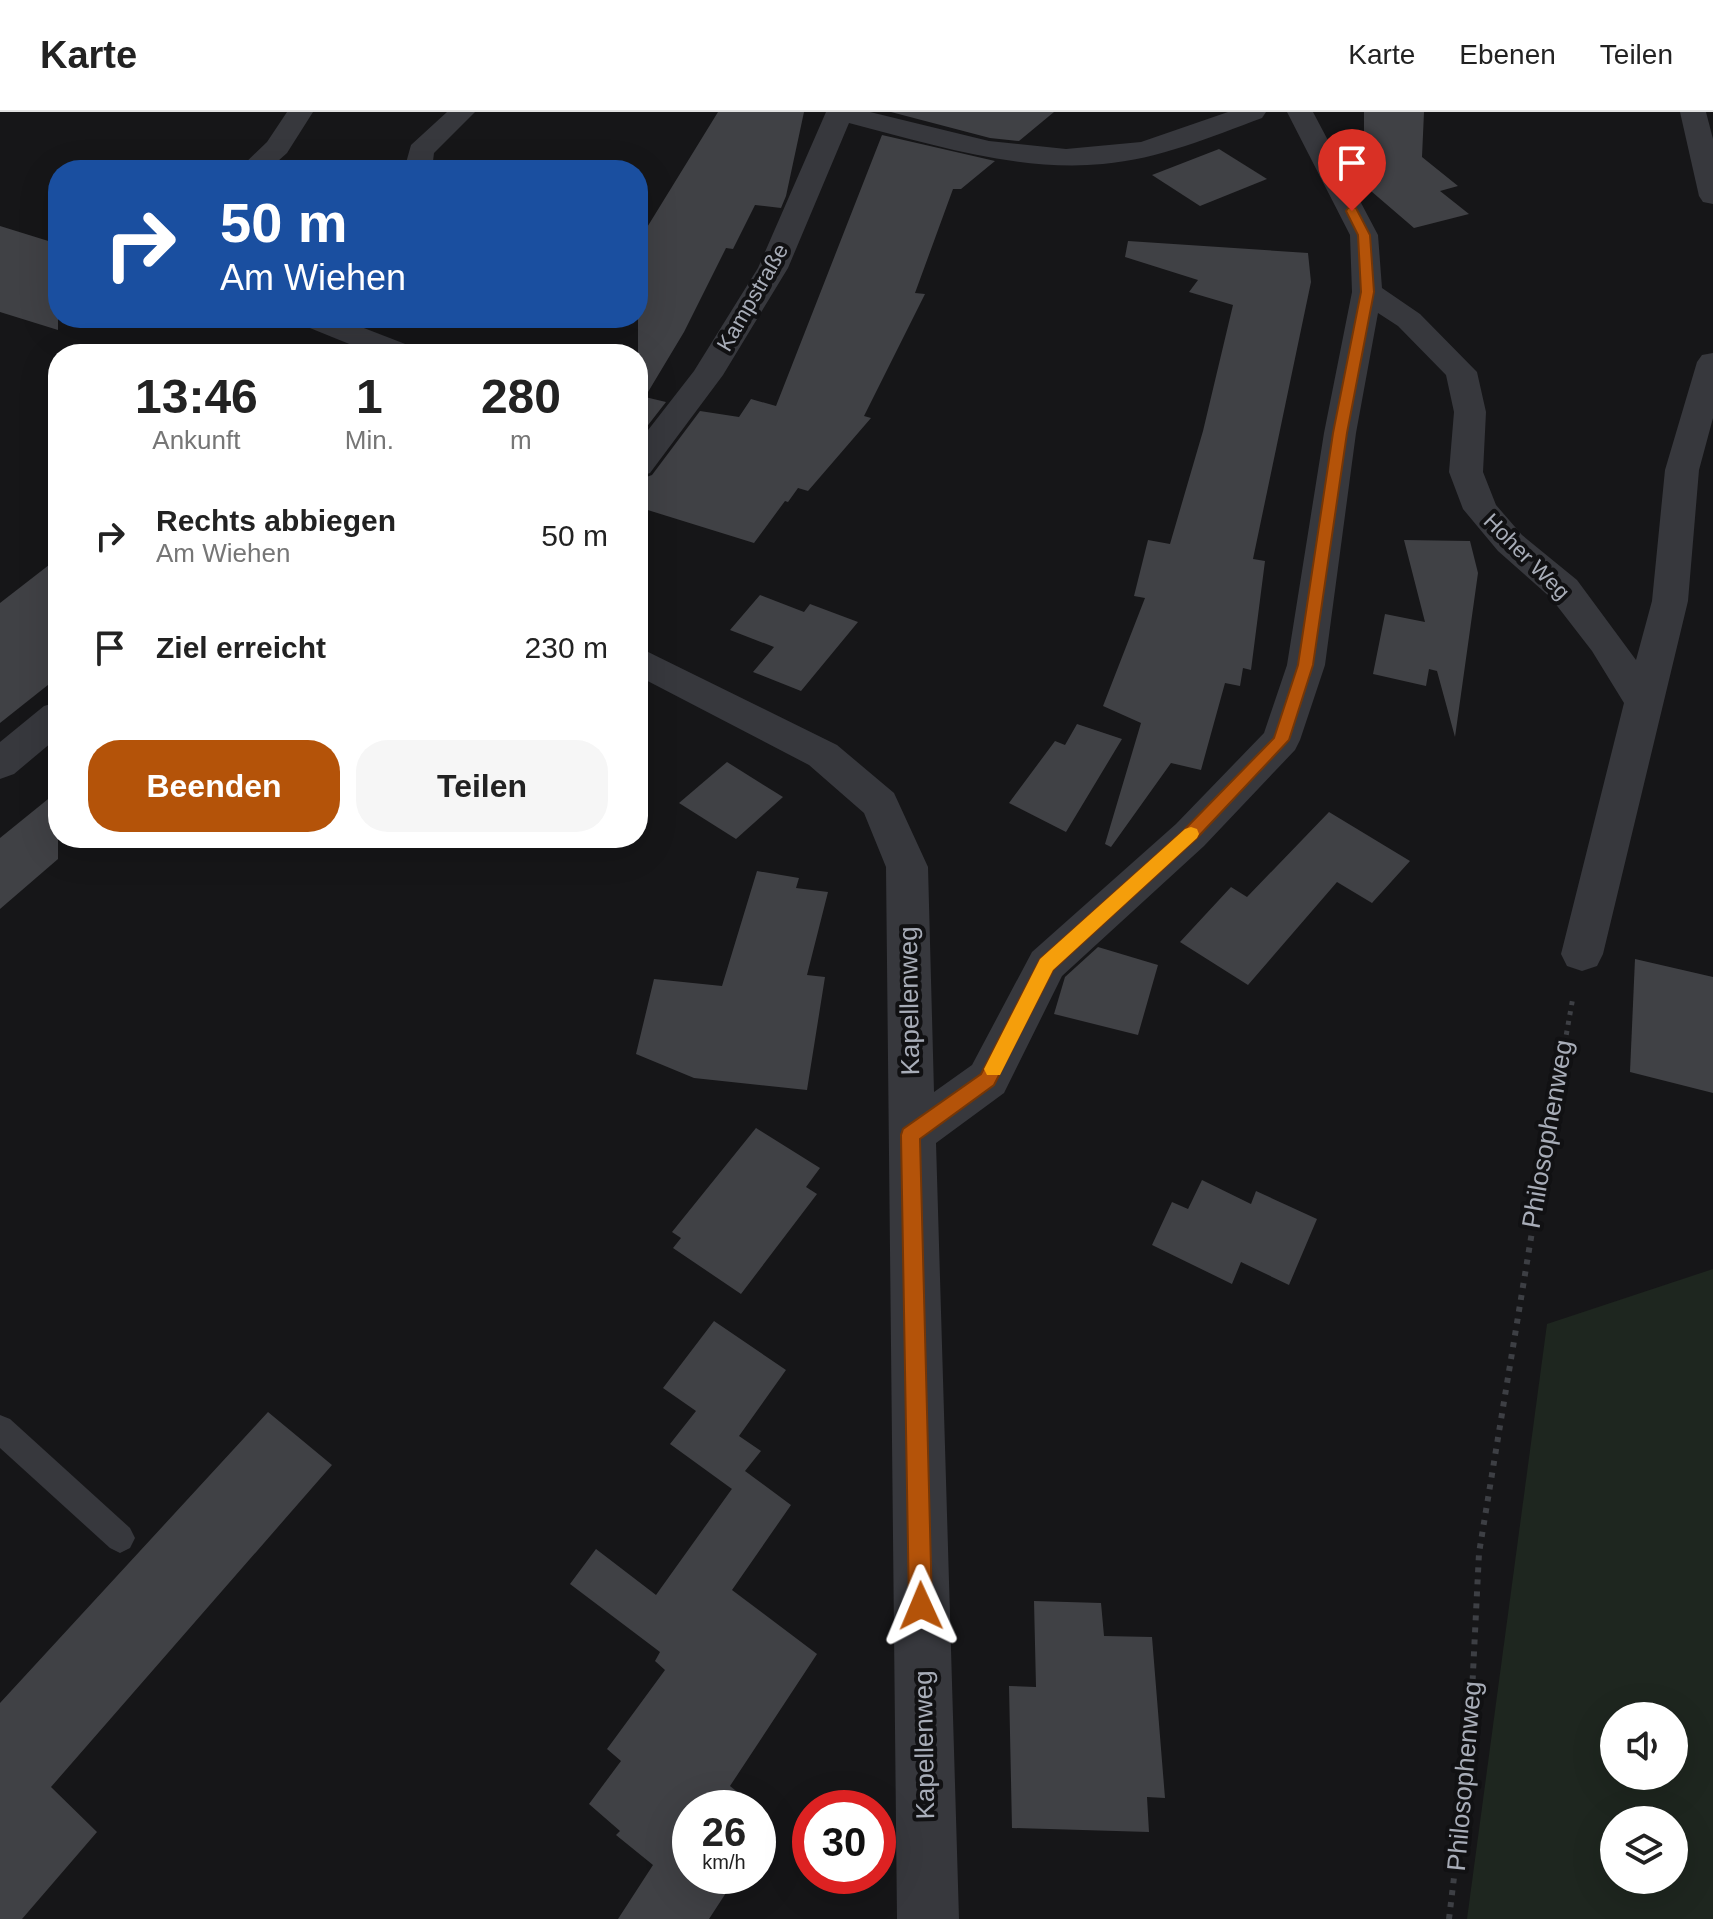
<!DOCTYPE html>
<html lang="de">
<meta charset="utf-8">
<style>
body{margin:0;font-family:Arial,sans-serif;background:#f6f6f6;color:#222;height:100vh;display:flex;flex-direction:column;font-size:30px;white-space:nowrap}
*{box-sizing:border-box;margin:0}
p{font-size:26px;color:#767676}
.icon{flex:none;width:44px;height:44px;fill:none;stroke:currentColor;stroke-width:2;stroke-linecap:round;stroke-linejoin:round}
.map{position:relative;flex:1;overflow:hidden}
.sheet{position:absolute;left:48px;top:232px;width:600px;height:504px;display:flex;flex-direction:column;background:#fff;border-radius:32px;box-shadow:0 8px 32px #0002}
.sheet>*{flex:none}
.banner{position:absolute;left:48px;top:48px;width:600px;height:168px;border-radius:32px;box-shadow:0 8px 32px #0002;background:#1a4fa0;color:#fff;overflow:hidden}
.controls{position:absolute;left:1600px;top:1590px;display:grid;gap:16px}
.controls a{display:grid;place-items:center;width:88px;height:88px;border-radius:50%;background:#fff;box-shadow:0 8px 32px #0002;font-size:40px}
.speed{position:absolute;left:672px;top:1678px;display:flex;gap:16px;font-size:40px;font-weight:700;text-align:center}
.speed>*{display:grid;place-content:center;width:104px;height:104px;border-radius:50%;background:#fff;box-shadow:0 8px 32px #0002;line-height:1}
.speed small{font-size:20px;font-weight:400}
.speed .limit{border:12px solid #d22;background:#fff;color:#111}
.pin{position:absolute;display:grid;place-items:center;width:68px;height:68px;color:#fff;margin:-82px -34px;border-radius:50% 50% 50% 0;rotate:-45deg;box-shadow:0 0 8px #0007}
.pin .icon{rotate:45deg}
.me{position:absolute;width:88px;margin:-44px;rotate:359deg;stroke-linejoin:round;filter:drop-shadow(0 0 6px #0008)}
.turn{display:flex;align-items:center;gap:28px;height:168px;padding:0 40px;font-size:36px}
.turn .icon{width:104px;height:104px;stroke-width:2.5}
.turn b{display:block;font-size:56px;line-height:68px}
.eta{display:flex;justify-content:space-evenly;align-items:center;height:136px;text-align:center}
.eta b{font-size:48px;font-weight:600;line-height:56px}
.action{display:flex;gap:16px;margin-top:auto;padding:16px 40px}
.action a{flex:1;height:92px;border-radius:32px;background:#b45309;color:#fff;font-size:32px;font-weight:600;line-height:92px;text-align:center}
.action a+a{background:#f6f6f6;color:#222}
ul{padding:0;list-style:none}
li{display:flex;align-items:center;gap:24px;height:112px;padding:0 40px}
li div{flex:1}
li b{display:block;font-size:30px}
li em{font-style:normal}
header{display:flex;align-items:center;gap:48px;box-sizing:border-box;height:112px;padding:0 40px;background:#fff;border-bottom:2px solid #e0e0e0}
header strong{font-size:38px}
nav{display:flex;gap:44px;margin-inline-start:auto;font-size:28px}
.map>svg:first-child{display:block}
.green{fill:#1e261f;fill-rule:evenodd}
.building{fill:#404145}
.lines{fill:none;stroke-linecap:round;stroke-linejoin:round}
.path-far1{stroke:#3d3f44;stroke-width:5;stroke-dasharray:4 6;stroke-linecap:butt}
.path{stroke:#3d3f44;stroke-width:6;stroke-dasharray:5 7;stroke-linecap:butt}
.service{fill:#37383d;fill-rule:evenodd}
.minor{fill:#37383d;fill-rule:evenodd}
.route{fill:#b45309;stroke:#753606;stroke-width:2}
.slow{fill:#f59e0b}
.labels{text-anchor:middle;stroke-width:8;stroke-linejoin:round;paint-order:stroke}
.far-street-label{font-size:22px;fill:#a8adb8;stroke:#111113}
.street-label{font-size:26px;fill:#a8adb8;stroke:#111113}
</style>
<header>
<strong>Karte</strong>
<nav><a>Karte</a><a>Ebenen</a><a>Teilen</a></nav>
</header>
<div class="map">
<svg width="1713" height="1807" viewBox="0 0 1713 1807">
<rect width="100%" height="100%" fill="#161618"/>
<path class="green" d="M1713,1157v650h-246l80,-595zM1614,1604h60v60h-60zM1614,1708h60v60h-60z"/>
<g class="building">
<path d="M718,0h86l-18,84 -5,12 -26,-3 -22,44 -7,-1 -42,84 -39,65 21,5 -28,36v-196z"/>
<path d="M891,0h163l-35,29 -29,-3z"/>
<path d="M1364,0h60l-2,45 36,29 -18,5 29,23 -55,14 -50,-43z"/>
<path d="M882,23l113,26 -34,28h-8l-38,104 10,1 -61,122 7,2 -63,73 -10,-3 -10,14 -3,-1 -31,42 -116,-36v-27l14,-5 48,-64 39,6 12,-18 25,7z"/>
<path d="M1219,37l48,30 -67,27 -48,-31z"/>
<path d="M0,114l58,18v86l-58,-18z"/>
<path d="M1128,129l180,12 3,29 -58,277 12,2 -14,109 -8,-2 -3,18 -15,-3 -24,87 -30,-7 -60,84 -6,-3 36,-121 -38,-17 42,-108 -11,-2 14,-56 22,4 33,-113 30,-126 -44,-13 9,-12 -73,-23z"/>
<path d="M1404,428l66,1 8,32 -23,164 -18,-66 -8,-2 -3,17 -53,-12 12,-60 40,8z"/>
<path d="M58,446v119l-58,46v-120z"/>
<path d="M760,483l44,17 6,-8 48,18 -57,69 -48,-19 21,-25 -44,-17z"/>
<path d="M1077,612l45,15 -56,93 -57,-29 46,-62 10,4z"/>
<path d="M727,650l56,35 -47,42 -57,-36z"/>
<path d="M58,679v68l-58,50v-71z"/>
<path d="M1329,700l81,49 -38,42 -35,-21 -89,103 -68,-43 51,-55 16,10z"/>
<path d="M757,759l42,7 -3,10 32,4 -21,83 18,2 -18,113 -113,-12 -58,-24 18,-75 68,7z"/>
<path d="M1098,835l60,18 -20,70 -84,-21 11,-37z"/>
<path d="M1635,847l78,18v116l-83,-21z"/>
<path d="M756,1016l64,40 -14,19 11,7 -76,100 -68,-46 8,-10 -9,-6z"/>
<path d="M1202,1068l49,24 5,-13 61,28 -28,66 -48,-23 -9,22 -80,-39 20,-43 16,7z"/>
<path d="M714,1209l72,49 -47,66 22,15 -16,20 46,34 -59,85 85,64 -87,132 27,22h-67v68h47l-28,43h-91l35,-54 -37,-30 4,-4 -31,-27 32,-43 -14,-12 58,-79 -10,-9 5,-9 -90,-68 26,-35 60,46 83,-116 -7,10 -62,-45 26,-33 -33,-23z"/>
<path d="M268,1300l64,53 -281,322 46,45 -75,87h-22v-216z"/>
<path d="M1034,1489l67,2 3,33 48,1 13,161 -18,-1 2,35 -137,-4 -3,-142 27,1z"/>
</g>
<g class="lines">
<path class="path-far1" d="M1547,1031l26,-146"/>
<path class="path" d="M1449,1807l20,-167 10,-199 68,-412"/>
<path class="service" d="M0,1303l10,4 120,109 5,10 -5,10 -10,5 -10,-5 -110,-100z"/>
<g class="minor">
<path d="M287,0h26l-26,41 -19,17h-30l29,-28z"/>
<path d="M447,0h28l-41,41 -2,17h-28l7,-25z"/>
<path d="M826,0h44l119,29 77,8 75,-7 87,-30h38l-4,6c-51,19 -103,41 -159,46 -86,8 -172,-20 -254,-41l-61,145 -65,107 -73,98 -12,4v-34l56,-72 64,-103z"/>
<path d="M1287,0h26l65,123 4,53 38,26 57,58 9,40 -3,60 13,33 26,30 55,45 59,80 16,-59 13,-131 32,-108 5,-7 11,-2v65l-14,52 -11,131 -85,353 -6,12 -15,5 -15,-5 -6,-12 63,-251 -32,-52 -41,-53 -53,-47 -35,-42 -14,-37 5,-60 -8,-37 -48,-49 -20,-13 -22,120 -31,232 -25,75 -5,10 -91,96 -142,130 -58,117 -68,50 23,776h-62l-11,-1052 -22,-54 -55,-48 -171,-89v-29l199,98 57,48 34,74 6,225 38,-27 60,-113 144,-128 88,-91 23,-68 37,-232 28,-141 -2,-57z"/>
<path d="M1680,0h26l7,27v65l-10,-2 -4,-6z"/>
<path d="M296,206h42l75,29 5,7h-44l-74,-30z"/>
<path d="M58,590v35l-44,37 -14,5v-37l44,-36z"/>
</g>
</g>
<path class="route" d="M1348,96h8l14,27 4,57 -27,141 -34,232 -24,75 -93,99 -143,131 -59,115 -74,54 12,467 -3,8 -8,3 -8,-3 -4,-8 -8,-471 2,-6 78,-55 59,-115 144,-129 90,-92 24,-73 35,-232 28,-141 -3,-57 -12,-24z"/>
<path class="slow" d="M1191,715l6,2 2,5 -2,4 -144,132 -53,105h-13l-3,-6 56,-110 145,-130z"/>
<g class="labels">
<g class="far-street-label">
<text transform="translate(752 185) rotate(-60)" y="8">Kampstraße</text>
<text transform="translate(1527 444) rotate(45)" y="8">Hoher Weg</text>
</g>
<g class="street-label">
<text transform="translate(909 889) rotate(-91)" y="9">Kapellenweg</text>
<text transform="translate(1547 1022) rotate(-80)" y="9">Philosophenweg</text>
<text transform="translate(924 1633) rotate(-91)" y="9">Kapellenweg</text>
<text transform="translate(1464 1664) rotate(-85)" y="9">Philosophenweg</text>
</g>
</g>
</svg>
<div class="controls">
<a><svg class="icon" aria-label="sound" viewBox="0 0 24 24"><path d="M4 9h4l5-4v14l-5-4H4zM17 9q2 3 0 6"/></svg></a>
<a><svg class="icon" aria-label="layers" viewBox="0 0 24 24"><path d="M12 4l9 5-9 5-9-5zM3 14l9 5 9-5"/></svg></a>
</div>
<div class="speed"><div>26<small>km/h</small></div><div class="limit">30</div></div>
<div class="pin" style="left:1352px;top:99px;background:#d93025"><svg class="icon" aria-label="arrive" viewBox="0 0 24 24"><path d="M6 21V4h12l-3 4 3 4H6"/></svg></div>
<svg class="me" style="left:921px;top:1494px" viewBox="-20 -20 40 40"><path d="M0-17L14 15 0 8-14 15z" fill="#b45309" stroke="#fff" stroke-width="4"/></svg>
<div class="banner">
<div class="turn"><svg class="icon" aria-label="right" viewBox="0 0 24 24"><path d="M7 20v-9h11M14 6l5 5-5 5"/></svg><div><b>50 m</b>Am Wiehen</div></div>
</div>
<section class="sheet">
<div class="eta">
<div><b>13:46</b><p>Ankunft</p></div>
<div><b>1</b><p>Min.</p></div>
<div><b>280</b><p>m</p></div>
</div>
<ul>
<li><svg class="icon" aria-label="right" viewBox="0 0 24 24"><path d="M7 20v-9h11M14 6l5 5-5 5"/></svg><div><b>Rechts abbiegen</b><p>Am Wiehen</p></div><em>50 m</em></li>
<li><svg class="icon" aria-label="arrive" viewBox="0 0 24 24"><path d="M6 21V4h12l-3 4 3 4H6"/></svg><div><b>Ziel erreicht</b></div><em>230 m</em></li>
</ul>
<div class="action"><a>Beenden</a><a>Teilen</a></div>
</section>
</div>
